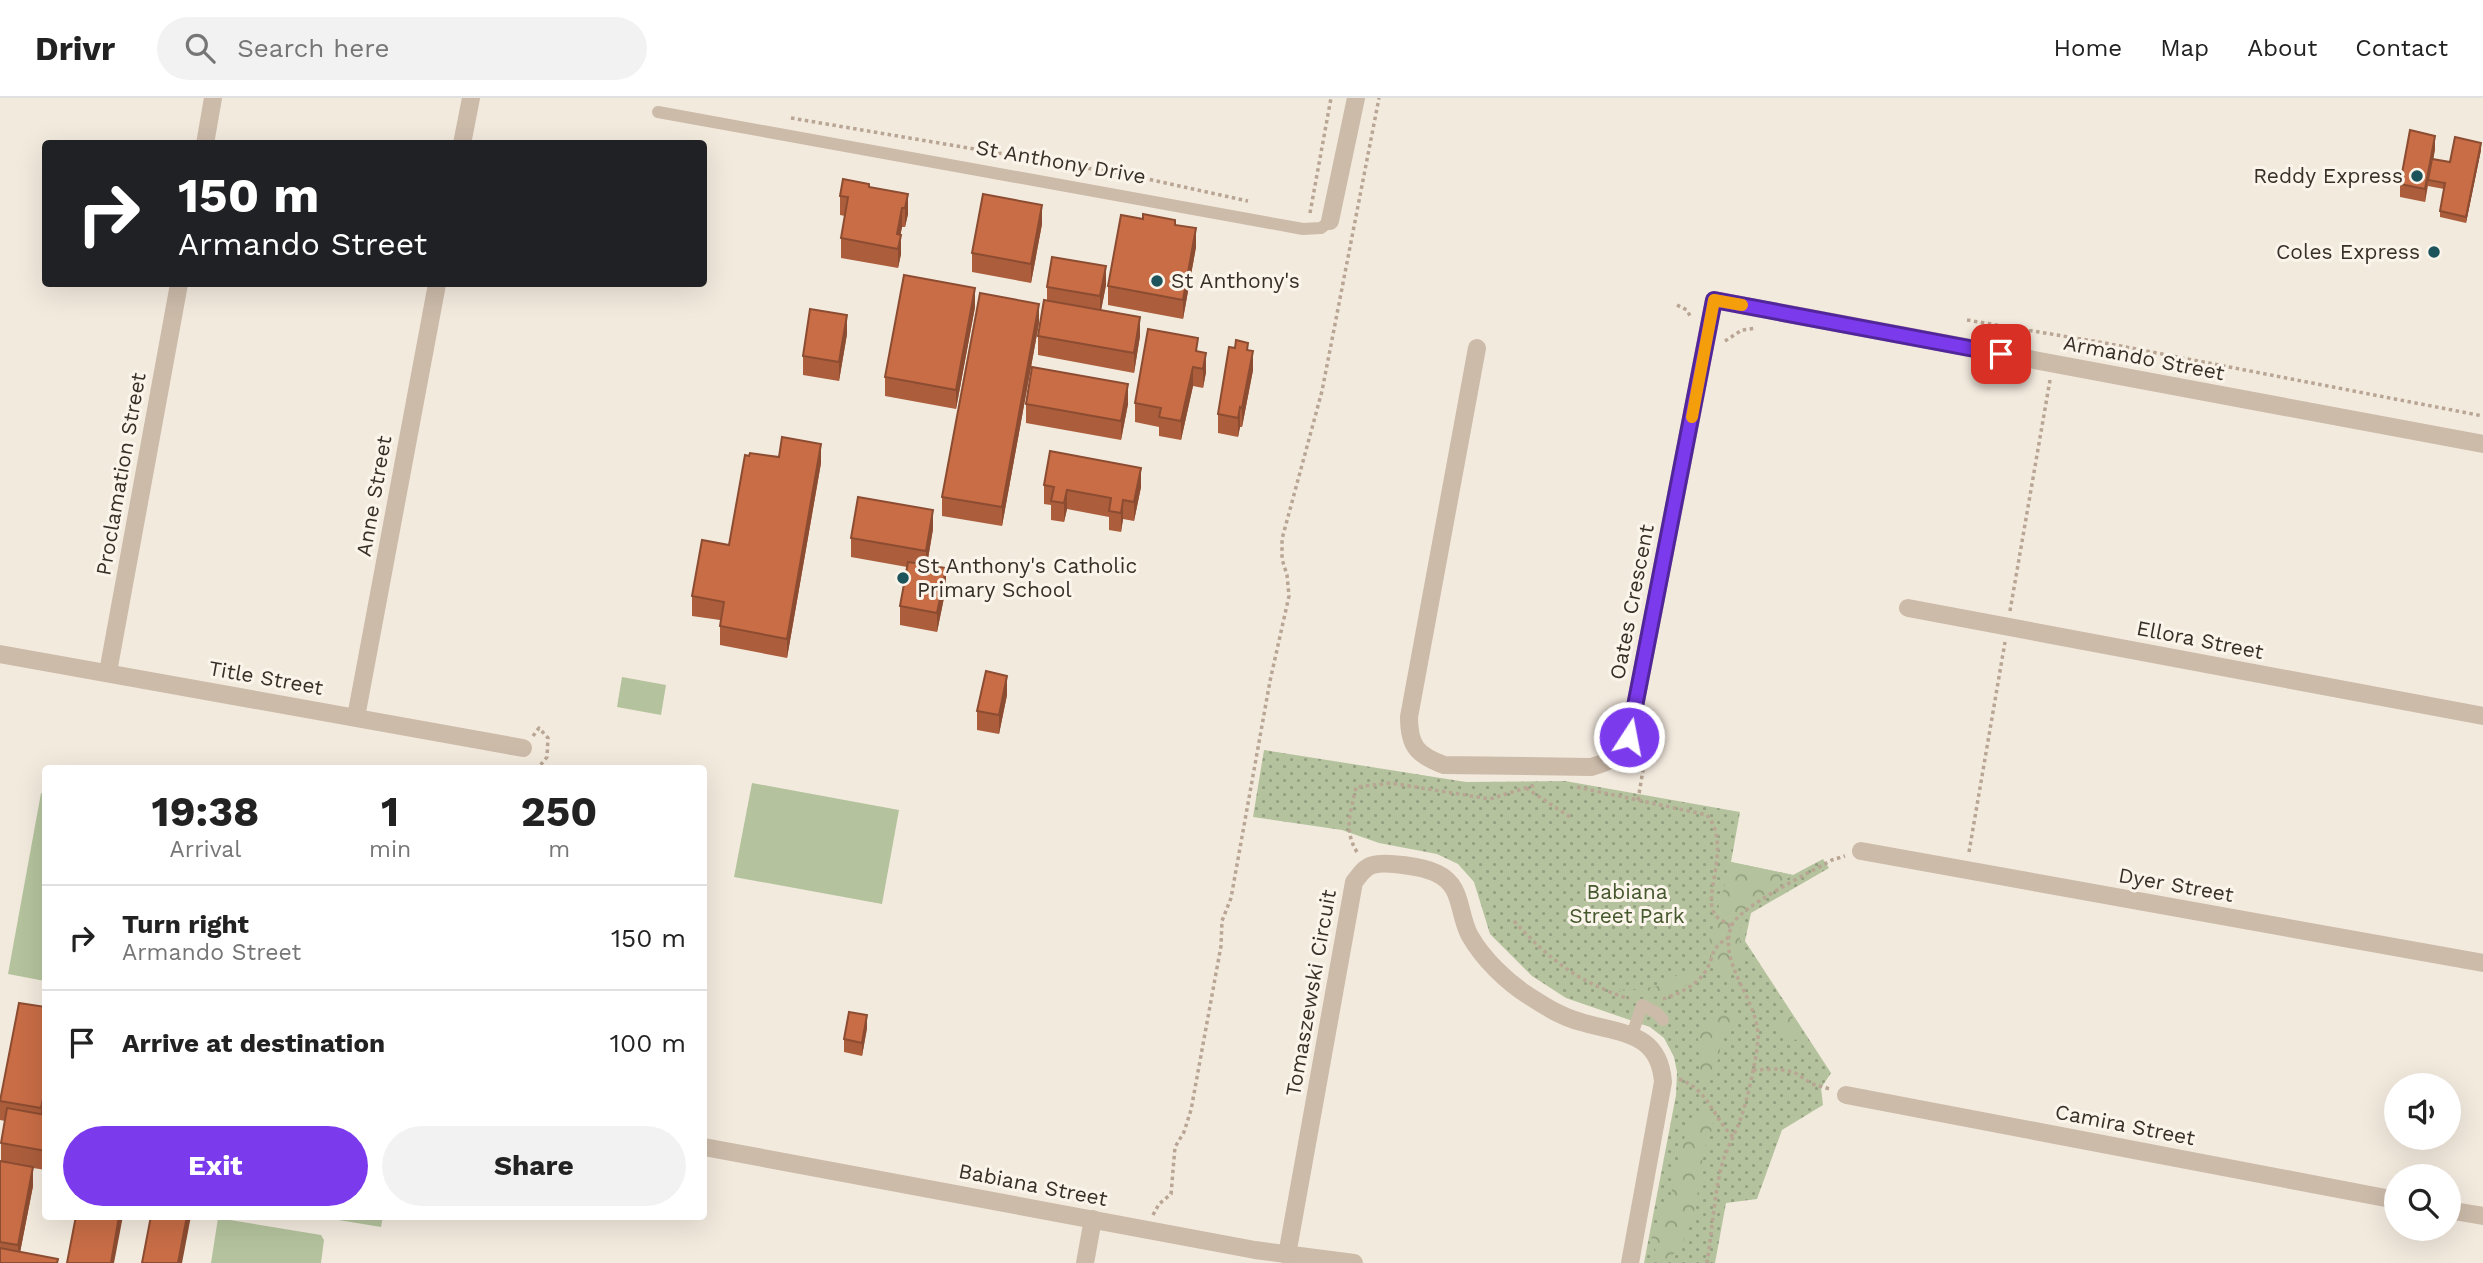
<!DOCTYPE html>
<style>
body{margin:0;font-family:"Work Sans",sans-serif;background:#f2f2f2;color:#222;height:100vh;display:flex;flex-direction:column;font-size:26px;white-space:nowrap}
*{box-sizing:border-box;margin:0}
p{font-size:23px;color:#767676}
.icon{flex:none;width:38px;height:38px;fill:none;stroke:currentColor;stroke-width:2;stroke-linecap:round;stroke-linejoin:round}
.map{position:relative;flex:1;overflow:hidden}
.side{position:absolute;left:42px;top:667px;width:665px;height:455px;display:flex;flex-direction:column;background:#fff;border-radius:7px;box-shadow:0 7px 28px #0002}
.side>*{flex:none}
.banner{position:absolute;left:42px;top:42px;width:665px;height:147px;border-radius:7px;box-shadow:0 7px 28px #0002;background:#202124;color:#fff;overflow:hidden}
.fabs{position:absolute;left:2384px;top:975px;display:grid;gap:14px}
.fabs a{display:grid;place-items:center;width:77px;height:77px;border-radius:50%;background:#fff;box-shadow:0 7px 28px #0002;font-size:35px}
.pin{position:absolute;display:grid;place-items:center;width:60px;height:60px;color:#fff;margin:-30px;border-radius:14px;box-shadow:0 4px 10px #0006}
.me{position:absolute;width:77px;margin:-38px;rotate:11deg;stroke-linejoin:round;filter:drop-shadow(0 0 5px #0008)}
.turn{display:flex;align-items:center;gap:24px;height:147px;padding:0 21px;font-size:32px}
.turn .icon{width:91px;height:91px;stroke-width:2.5}
.turn b{display:block;font-size:49px;line-height:60px}
.eta{display:flex;justify-content:space-evenly;align-items:center;height:119px;text-align:center}
.eta b{font-size:42px;font-weight:700;line-height:49px}
.button{display:flex;gap:14px;margin-top:auto;padding:14px 21px}
.button a{flex:1;height:80px;border-radius:42px;background:#7c3aed;color:#fff;font-size:28px;font-weight:700;line-height:80px;text-align:center}
.button a+a{background:#f2f2f2;color:#222}
ul{padding:0;list-style:none}
li{display:flex;align-items:center;gap:21px;height:105px;padding:0 21px;border-top:2px solid #e0e0e0}
li div{flex:1}
li b{display:block;font-size:26px}
li em{font-style:normal}
header{display:flex;align-items:center;gap:42px;box-sizing:border-box;height:98px;padding:0 35px;background:#fff;border-bottom:2px solid #e0e0e0}
header strong{font-size:33px}
nav{display:flex;gap:38px;margin-inline-start:auto;font-size:24px}
.search{width:490px;height:63px;background:#f2f2f2;display:flex;align-items:center;gap:18px;box-sizing:border-box;padding:0 24px;border-radius:38px;color:#767676;font-size:26px}
.map>svg:first-child{display:block}
.green{fill:url(#green-dots)}
.forest{fill:url(#forest-crowns)}
.pitch{fill:#b4c39d}
.lines{fill:none;stroke-linecap:round;stroke-linejoin:round}
.path{stroke:#b8a593;stroke-width:3.5;stroke-dasharray:3.5 3.5;stroke-linecap:butt}
.lane{stroke:#ccbba9;stroke-width:12}
.street{stroke:#ccbba9;stroke-width:18}
.wall{fill:#ac5e3c}
.shaded-wall{fill:#8c4c31}
.building{fill:#c86d46;stroke:#8c4c31;stroke-width:2}
.route-casing{stroke:#51269a;stroke-width:18}
.route{stroke:#7c3aed;stroke-width:12}
.slow{stroke:#f59e0b;stroke-width:12}
.poi-dot{fill:#1d545b;stroke:#faf4ea;stroke-width:2.5}
.labels{text-anchor:middle;stroke-width:6;stroke-linejoin:round;paint-order:stroke}
.street-label{font-size:21px;fill:#392f29;stroke:#faf4ea}
.poi-label{font-size:21px;fill:#392f29;stroke:#faf4ea;text-anchor:end}
.park-label{font-size:21px;fill:#45572c;stroke:#faf4ea}
</style>
<header>
<strong>Drivr</strong>
<div class="search"><svg class="icon" aria-label="search" viewBox="0 0 24 24"><circle cx="10" cy="10" r="6"/><path d="M15 15l6 6"/></svg>Search here</div>
<nav><a>Home</a><a>Map</a><a>About</a><a>Contact</a></nav>
</header>
<div class="map">
<svg width="2483" height="1165" viewBox="0 0 2483 1165">
<defs>
<pattern id="green-dots" width="8" height="8" patternUnits="userSpaceOnUse" patternTransform="scale(1.75)"><rect width="8" height="8" fill="#b4c39d"/><path d="M2 2h.1M6 6h.1" fill="none" stroke="#939f80" stroke-width="1.8" stroke-linecap="round"/></pattern>
<pattern id="forest-crowns" width="20" height="18" patternUnits="userSpaceOnUse" patternTransform="scale(1.75)"><rect width="20" height="18" fill="#b4c39d"/><path d="M2 6a3 3 0 1 1 6 0M12 15a3 3 0 1 1 6 0" fill="none" stroke="#939f80"/></pattern>
</defs>
<rect width="100%" height="100%" fill="#f3eade"/>
<path class="green" d="M1264,652l202,32 99,-1 175,31 -9,50 62,13 30,-16 6,9 -78,45 -6,28 86,132 -10,15 2,17 -41,25 -25,69 -31,4 -11,60h-71l32,-168 1,-23 -3,-15 -10,-19 -14,-11 -84,-29 -34,-22 -42,-42 -16,-52 -16,-18 -21,-10 -58,-11 -37,-13 -89,-13z"/>
<g class="forest">
<path d="M1731,764l62,13c-36,24 -61,35 -51,84l-14,15 -9,-1 -6,-11 -5,-17z"/>
<path d="M1685,873h8l5,6c-26,20 -53,27 -83,12l20,1 23,-4z"/>
<path d="M1735,912l3,10 -17,22 -2,15 -8,22h-7c-8,-9 -4,-17 -4,-27 0,-6 -3,-12 -2,-18 2,-16 24,-19 37,-24z"/>
<path d="M1785,914c10,4 14,14 18,24l-4,4 -12,-1 -10,-15v-7z"/>
<path d="M1707,1013l5,2c4,19 -6,25 -9,42 -5,32 -7,87 -38,106l-7,-3 -7,-22 11,-24 8,-8 4,-30 12,-42 10,-12z"/>
</g>
<g class="pitch">
<path d="M622,579l44,8 -5,30 -44,-8z"/>
<path d="M752,685l147,27 -17,94 -148,-27z"/>
<path d="M41,695l5,1 -1,187 -37,-7z"/>
<path d="M314,1118h69l-2,11z"/>
<path d="M218,1120l103,17 3,5 -3,23h-110z"/>
</g>
<g class="lines">
<g class="path">
<path d="M791,20l343,58 114,25"/>
<path d="M1310,115l21,-115"/>
<path d="M1677,207l10,5 4,8"/>
<path d="M1967,222l138,23 378,73"/>
<path d="M1725,243l17,-11 14,-2"/>
<path d="M2010,513l40,-231"/>
<path d="M533,638l6,-8 9,10 -1,19 -9,11"/>
<path d="M1577,689l130,28c25,30 -4,79 7,98 3,6 11,9 17,13"/>
<path d="M1526,690l44,29"/>
<path d="M1638,702l9,-54"/>
<path d="M1357,754c-14,-23 -6,-40 -1,-65l35,-4 99,16 45,-14"/>
<path d="M1969,754l36,-210"/>
<path d="M1514,823c37,40 63,60 115,78"/>
<path d="M1663,901c15,-5 33,-13 42,-27 11,-17 3,-22 24,-35"/>
<path d="M1753,972l23,-1 18,3 18,12 18,5"/>
<path d="M1679,981c30,11 33,37 54,58"/>
<path d="M1153,1117l6,-11 12,-10 4,-47 9,-15 7,-22 30,-164 1,-25 9,-23 39,-217 19,-85 -2,-21 -5,-16v-20l40,-148 57,-293"/>
<path d="M1707,1165c5,-31 7,-65 14,-95 4,-16 12,-30 18,-45 8,-20 17,-62 19,-83 2,-39 -40,-74 -27,-113 7,-20 80,-55 101,-67l13,-4"/>
</g>
<g class="lane">
<path d="M658,14l645,117 18,-1 9,-7"/>
<path d="M1632,937l10,-30 15,8 6,7"/>
</g>
<g class="street">
<path d="M205,46l8,-46"/>
<path d="M462,46l9,-46"/>
<path d="M1330,123l26,-123"/>
<path d="M1477,250l-68,369c0,29 8,38 35,48l147,2c19,-5 31,-11 38,-30l85,-437 769,144"/>
<path d="M1908,510l575,108"/>
<path d="M0,556l523,94"/>
<path d="M108,574l71,-388"/>
<path d="M356,619l81,-433"/>
<path d="M1861,753l622,112"/>
<path d="M1846,997l550,105"/>
<path d="M704,1049l551,103 99,13"/>
<path d="M2448,1112l35,6"/>
<path d="M1287,1157l67,-373c6,-7 10,-15 19,-17 13,-4 51,2 63,8 28,13 21,39 34,63 13,23 37,46 59,60 17,11 33,21 52,26 39,12 78,9 82,60l-33,181"/>
<path d="M1085,1165l8,-44"/>
</g>
</g>
<g class="wall">
<path d="M2435,51l-2,10 17,3 31,-12 -15,73 -26,-6v-6l4,-22 -16,-3 -3,16 -25,-5v-13z"/>
<path d="M869,89l39,7v20l-3,13h-3l-2,8 1,19 -3,14 -57,-10v-20l4,-22 -5,-1v-19z"/>
<path d="M1042,126l-11,59 -59,-11v-19z"/>
<path d="M1175,127l21,22 -13,72 -75,-14v-19z"/>
<path d="M1106,187l-5,25 39,26 -6,37 -96,-18v-19l9,-35v-14z"/>
<path d="M975,209l-19,102 -71,-13v-19z"/>
<path d="M1039,225l-37,203 -60,-10v-19z"/>
<path d="M847,236l-8,47 -36,-6v-19z"/>
<path d="M1248,252l5,20 -11,57h-2l-2,10 -20,-4v-19z"/>
<path d="M1198,253l8,21 -3,16 -10,-2 -12,54 -22,-4v-9l-24,-5v-19z"/>
<path d="M1026,306h102l-7,36 -95,-17z"/>
<path d="M821,365l-34,195 -67,-13v-25l-28,-4v-20l37,-51z"/>
<path d="M1044,387l97,2 -7,34 -11,-2 -2,13 -12,-2v-13l-42,-8 -3,13 -13,-2v-15l-7,-1z"/>
<path d="M933,431l-6,36 19,23 -9,44 -37,-7v-19l7,-39 -56,-10v-19z"/>
<path d="M1007,597l-8,39 -22,-4v-19z"/>
<path d="M19,905l24,112h3v55l-13,-2v18l-13,66 38,11h-58v-102h1v-18l4,-22 -5,-1v8v-27z"/>
<path d="M867,930l-5,28 -18,-4v-13z"/>
</g>
<g class="shaded-wall">
<path d="M2435,38v13l-5,31h-2l-3,22v-13z"/>
<path d="M2481,45v7l-15,73v-6z"/>
<path d="M908,96v20l-3,13v-19z"/>
<path d="M1042,107v19l-11,59v-19z"/>
<path d="M902,110v19l-4,22 -1,-15z"/>
<path d="M1196,130v19l-13,72v-19z"/>
<path d="M901,137v19l-3,14v-19z"/>
<path d="M1106,168v19l-6,31v-20z"/>
<path d="M975,190v19l-19,102v-19z"/>
<path d="M1039,206v19l-37,203v-19z"/>
<path d="M847,217v19l-8,47v-19z"/>
<path d="M1140,219v19l-6,37v-20z"/>
<path d="M1253,253v19l-11,57v-19z"/>
<path d="M1206,255v19l-3,16v-19z"/>
<path d="M1193,269v19l-12,54v-19z"/>
<path d="M1128,286v20l-7,36v-19z"/>
<path d="M1240,309v20l-2,10v-19z"/>
<path d="M821,346v19l-34,195v-19z"/>
<path d="M1141,370v19l-7,34v-19z"/>
<path d="M1067,392v19l-3,13v-19z"/>
<path d="M1123,402v19l-2,13v-19z"/>
<path d="M933,412v19l-7,41v-19z"/>
<path d="M946,470v20l-9,44v-19z"/>
<path d="M1007,578v19l-8,39v-19z"/>
<path d="M867,917v13l-5,28v-13z"/>
<path d="M46,986v19l-5,24v-19z"/>
<path d="M33,1069v19l-15,77v-18z"/>
<path d="M119,1118h4l-9,47h-3z"/>
<path d="M187,1118h4l-9,47h-4z"/>
</g>
<g class="building">
<path d="M2410,32l25,6 -10,53 -25,-5z"/>
<path d="M2455,39l26,6 -15,74 -26,-6 5,-28 -17,-3 4,-21 18,3z"/>
<path d="M843,81l26,5v3l39,7 -3,14h-3l-5,26 4,1 -3,14 -57,-11 7,-41 -8,-1z"/>
<path d="M983,96l59,11 -11,59 -59,-11z"/>
<path d="M1143,116l32,6v5l21,3 -13,72 -75,-14 13,-71 22,4z"/>
<path d="M1052,159l54,9 -6,30 -53,-9z"/>
<path d="M904,177l71,13 -19,102 -71,-13z"/>
<path d="M980,195l59,11 -37,203 -60,-10z"/>
<path d="M1044,202l96,17 -6,36 -96,-17z"/>
<path d="M810,211l37,6 -8,47 -36,-6z"/>
<path d="M1148,231l50,9 -2,13 10,2 -3,16 -10,-2 -12,54 -22,-4 2,-9 -26,-5z"/>
<path d="M1236,242l12,3 -1,7 6,1 -11,57 -2,-1 -2,11 -20,-4 11,-67 6,1z"/>
<path d="M1032,269l96,17 -7,37 -95,-17z"/>
<path d="M782,339l39,7 -34,195 -67,-13 4,-24 -32,-6 10,-56 27,5 16,-90 4,1 1,-3 29,4z"/>
<path d="M1050,353l91,17 -7,34 -11,-2 -2,13 -12,-2 2,-13 -44,-8 -3,13 -13,-2 3,-14 -10,-2z"/>
<path d="M858,399l75,13 -7,41 -75,-13z"/>
<path d="M908,464l38,6 -9,45 -37,-7z"/>
<path d="M986,573l21,5 -8,39 -22,-4z"/>
<path d="M19,905l27,4v77l-5,24 -41,-7z"/>
<path d="M849,914l18,3 -5,28 -18,-4z"/>
<path d="M7,1010l39,7v36l-45,-8z"/>
<path d="M0,1063l33,6 -15,78 -18,-3z"/>
<path d="M76,1118h43l-8,47h-44z"/>
<path d="M151,1118h36l-9,47h-36z"/>
<path d="M0,1150l58,11 -1,4h-57z"/>
</g>
<g class="lines">
<defs>
<path id="route" d="M1629,639l85,-437 287,54"/>
</defs>
<use href="#route" class="route-casing"/>
<use href="#route" class="route"/>
<path class="slow" d="M1692,319l22,-117 28,5"/>
</g>
<g class="poi-dot">
<circle cx="2417" cy="78" r="7"/>
<circle cx="2434" cy="154" r="7"/>
<circle cx="1157" cy="183" r="7"/>
<circle cx="903" cy="480" r="7"/>
</g>
<g class="labels">
<g class="street-label">
<text transform="translate(1061 64) rotate(10)" y="7">St Anthony Drive</text>
<text transform="translate(2144 260) rotate(11)" y="7">Armando Street</text>
<text transform="translate(121 376) rotate(-80)" y="7">Proclamation Street</text>
<text transform="translate(374 398) rotate(-80)" y="7">Anne Street</text>
<text transform="translate(1632 504) rotate(-79)" y="7">Oates Crescent</text>
<text transform="translate(2200 542) rotate(11)" y="7">Ellora Street</text>
<text transform="translate(266 580) rotate(10)" y="7">Title Street</text>
<text transform="translate(2176 787) rotate(10)" y="7">Dyer Street</text>
<text transform="translate(1311 895) rotate(-80)" y="7">Tomaszewski Circuit</text>
<text transform="translate(2125 1027) rotate(11)" y="7">Camira Street</text>
<text transform="translate(1033 1087) rotate(11)" y="7">Babiana Street</text>
</g>
<g class="poi-label">
<text x="2403" y="85">Reddy Express</text>
<text x="2420" y="161">Coles Express</text>
<text x="1171" y="190" text-anchor="start">St Anthony's</text>
<text x="917" y="475" text-anchor="start">St Anthony's Catholic<tspan x="917" dy="24">Primary School</tspan></text>
</g>
<g class="park-label">
<text x="1627" y="801">Babiana<tspan x="1627" dy="24">Street Park</tspan></text>
</g>
</g>
</svg>
<div class="fabs">
<a><svg class="icon" aria-label="sound" viewBox="0 0 24 24"><path d="M4 9h4l5-4v14l-5-4H4zM17 9q2 3 0 6"/></svg></a>
<a><svg class="icon" aria-label="search" viewBox="0 0 24 24"><circle cx="10" cy="10" r="6"/><path d="M15 15l6 6"/></svg></a>
</div>
<div class="pin" style="left:2001px;top:256px;background:#d93025"><svg class="icon" aria-label="arrive" viewBox="0 0 24 24"><path d="M6 21V4h12l-3 4 3 4H6"/></svg></div>
<svg class="me" style="left:1629px;top:639px" viewBox="-20 -20 40 40"><circle r="17" fill="#7c3aed" stroke="#fff" stroke-width="3"/><path d="M0-11L8 9 0 5-8 9z" fill="#fff"/></svg>
<div class="banner">
<div class="turn"><svg class="icon" aria-label="right" viewBox="0 0 24 24"><path d="M7 20v-9h11M14 6l5 5-5 5"/></svg><div><b>150 m</b>Armando Street</div></div>
</div>
<section class="side">
<div class="eta">
<div><b>19:38</b><p>Arrival</p></div>
<div><b>1</b><p>min</p></div>
<div><b>250</b><p>m</p></div>
</div>
<ul>
<li><svg class="icon" aria-label="right" viewBox="0 0 24 24"><path d="M7 20v-9h11M14 6l5 5-5 5"/></svg><div><b>Turn right</b><p>Armando Street</p></div><em>150 m</em></li>
<li><svg class="icon" aria-label="arrive" viewBox="0 0 24 24"><path d="M6 21V4h12l-3 4 3 4H6"/></svg><div><b>Arrive at destination</b></div><em>100 m</em></li>
</ul>
<div class="button"><a>Exit</a><a>Share</a></div>
</section>
</div>
